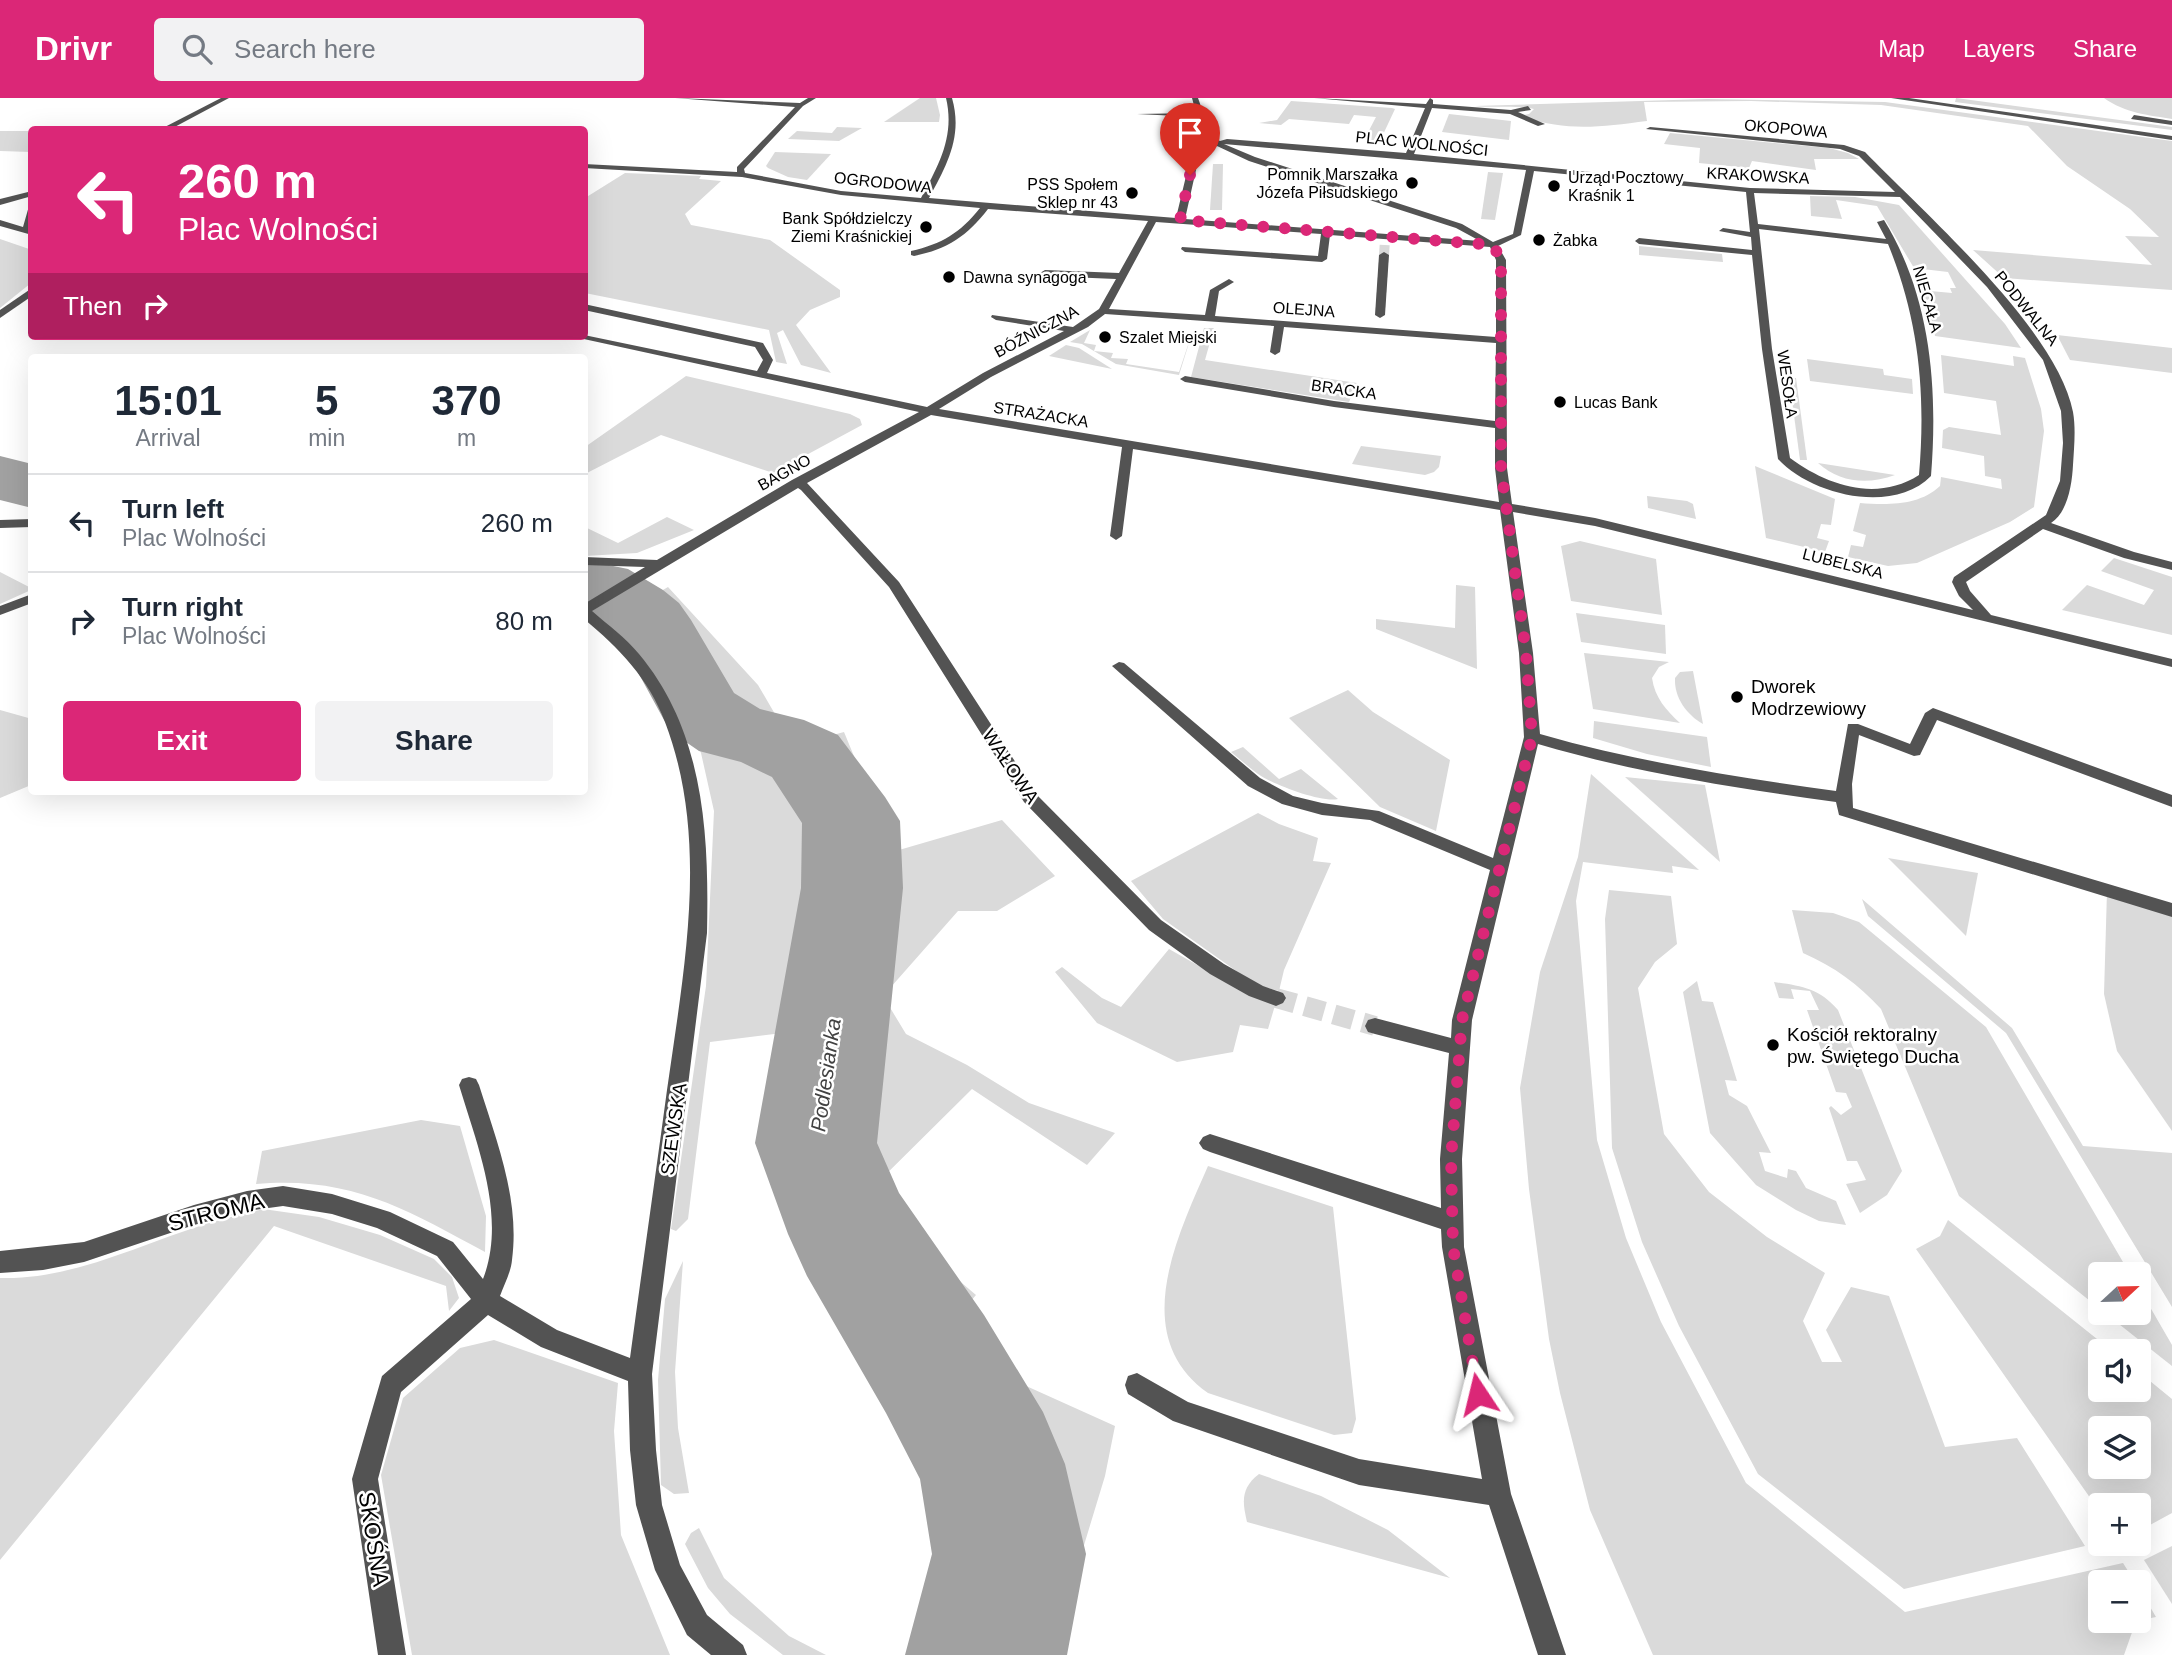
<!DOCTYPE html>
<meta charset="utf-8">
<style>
body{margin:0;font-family:Arial,sans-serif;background:#f2f2f3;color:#1f2937;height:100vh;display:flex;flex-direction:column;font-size:26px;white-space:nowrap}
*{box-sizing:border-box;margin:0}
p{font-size:23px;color:#747a83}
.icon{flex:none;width:38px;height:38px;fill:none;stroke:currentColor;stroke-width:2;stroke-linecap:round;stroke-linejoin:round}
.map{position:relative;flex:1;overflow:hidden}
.details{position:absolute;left:28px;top:256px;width:560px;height:441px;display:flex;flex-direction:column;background:#fff;border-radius:7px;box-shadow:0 7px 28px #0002}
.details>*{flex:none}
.hud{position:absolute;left:28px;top:28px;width:560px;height:214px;border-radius:7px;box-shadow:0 7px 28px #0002;background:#db2777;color:#fff;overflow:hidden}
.needle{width:46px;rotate:68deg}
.fabs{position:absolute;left:2088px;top:1164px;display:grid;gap:14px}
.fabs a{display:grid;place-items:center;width:63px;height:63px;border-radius:7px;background:#fff;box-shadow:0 7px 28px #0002;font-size:35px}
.pin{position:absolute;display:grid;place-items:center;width:60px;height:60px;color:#fff;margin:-72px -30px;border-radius:50% 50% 50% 0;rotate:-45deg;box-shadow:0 0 7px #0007}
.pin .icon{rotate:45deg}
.me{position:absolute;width:77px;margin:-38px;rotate:350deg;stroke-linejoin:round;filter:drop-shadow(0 0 5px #0008)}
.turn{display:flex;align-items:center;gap:24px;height:147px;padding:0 35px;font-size:32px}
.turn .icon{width:91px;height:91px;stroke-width:2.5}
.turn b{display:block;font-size:49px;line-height:60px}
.then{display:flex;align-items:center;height:66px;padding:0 35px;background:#0003;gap:14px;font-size:26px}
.eta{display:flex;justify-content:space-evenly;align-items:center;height:119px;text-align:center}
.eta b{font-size:42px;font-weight:700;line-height:49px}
.button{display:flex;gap:14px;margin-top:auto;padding:14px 35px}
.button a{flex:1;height:80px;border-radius:7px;background:#db2777;color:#fff;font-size:28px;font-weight:700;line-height:80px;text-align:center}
.button a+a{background:#f2f2f3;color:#1f2937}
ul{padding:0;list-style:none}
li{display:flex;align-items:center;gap:21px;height:98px;padding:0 35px;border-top:2px solid #e0e1e3}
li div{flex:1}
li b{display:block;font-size:26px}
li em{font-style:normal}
header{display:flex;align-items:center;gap:42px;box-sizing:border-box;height:98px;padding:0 35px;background:#db2777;color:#fff}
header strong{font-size:33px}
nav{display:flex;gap:38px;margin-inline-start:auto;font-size:24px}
.search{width:490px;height:63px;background:#f2f2f3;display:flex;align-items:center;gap:18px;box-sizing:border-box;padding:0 24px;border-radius:7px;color:#747a83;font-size:26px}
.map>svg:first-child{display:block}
.green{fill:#dadada;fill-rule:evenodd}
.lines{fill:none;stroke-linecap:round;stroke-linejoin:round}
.river{fill:#a1a1a1;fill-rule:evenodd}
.minor-tunnel-far1{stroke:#d9d9d9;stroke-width:10;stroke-dasharray:10 5;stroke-linecap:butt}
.minor-tunnel{stroke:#d9d9d9;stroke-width:20;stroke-dasharray:20 10;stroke-linecap:butt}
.minor{fill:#535353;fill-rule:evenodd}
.route{stroke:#db2777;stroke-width:12;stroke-dasharray:0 21.6}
.poi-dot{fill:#000;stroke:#fff;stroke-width:2.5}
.labels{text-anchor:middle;stroke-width:5;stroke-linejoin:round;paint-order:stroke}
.far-street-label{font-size:16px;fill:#000;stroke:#fff}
.far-poi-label{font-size:16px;fill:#000;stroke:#fff;text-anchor:start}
.poi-label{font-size:19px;fill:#000;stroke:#fff;text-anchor:start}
.street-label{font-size:19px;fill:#000;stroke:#fff}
.water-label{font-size:21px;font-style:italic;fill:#424242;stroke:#fff}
.near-street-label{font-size:23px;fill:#000;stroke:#fff}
</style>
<header>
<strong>Drivr</strong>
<div class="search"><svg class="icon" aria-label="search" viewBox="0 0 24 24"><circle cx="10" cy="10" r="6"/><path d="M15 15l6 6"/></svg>Search here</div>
<nav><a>Map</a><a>Layers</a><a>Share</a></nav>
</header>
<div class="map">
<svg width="2172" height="1557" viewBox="0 0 2172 1557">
<rect width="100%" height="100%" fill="#fff"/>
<g class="green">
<path d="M920,0h16l4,17 -1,7h-55z"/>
<path d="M1956,0l216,29v3l-217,-28z"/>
<path d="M2104,0h68v21c-24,-4 -47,-6 -68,-21z"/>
<path d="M1707,1l178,3 287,39v149l-168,-12 -31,-28 179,15 -27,-29 34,1 -29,-28 -63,-43 -39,-40 -147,-21 -130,-4 -107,1 3,19c-47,6 -81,11 -127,-5l9,-2 5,-5c-15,-4 -41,-1 -59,-3z"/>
<path d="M1291,3l101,7 3,1 -15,32 -16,-1 12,-23 -22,-2 -5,9 -60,-5 -8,6 -22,-2 18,-3z"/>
<path d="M1449,16l62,7 -2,19 -67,-8z"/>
<path d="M837,29l25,1 -23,13 -51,-2 9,-8 35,2z"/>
<path d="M0,33h31v21l-31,-1z"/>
<path d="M1670,35l159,15 19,5 11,6h-45l2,11 -64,-9 -3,7 -50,-5 1,-15 -36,-4z"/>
<path d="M775,54l56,2 -24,26 -19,-3 -20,-9 -2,-2z"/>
<path d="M1213,66h10l-1,46h-12z"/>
<path d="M1488,74l15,1 -8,47 -14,-1z"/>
<path d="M625,75l76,3 -2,3 22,2 -36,33 6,11 79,15 70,50v7l-30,13 -14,15 35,48 -30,-8 -18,-35 -6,3 10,31 -11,-2 -7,-32 -184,-37v-95z"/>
<path d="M1810,98l45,1 44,8 106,119 16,24 -86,-12 -13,-51 6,1 2,5 22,2 -2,-5h6l-8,-16 -34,-4 -37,-62 -41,-6 6,19 -31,-3z"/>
<path d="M0,141l32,11 -1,33 -31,25z"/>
<path d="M1639,148l83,8 1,8 -84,-7z"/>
<path d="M1194,229l-15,48 -63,-11 -34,-20 -12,-2 20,-12 -6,13 12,2 -2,6 19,2 -2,5 17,1 -2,5 53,8z"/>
<path d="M1204,230h10l-9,32 152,23 -8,19 -158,-25z"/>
<path d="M2057,237l115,13v25l-102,-13z"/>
<path d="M1066,247l13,3 33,21 -63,-13z"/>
<path d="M1941,257l73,11 -1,-10 12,2 16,51 3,22 -10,76 -24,15 -93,41 -29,3 -40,-9 3,-12 12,2 3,-12 -13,-4 7,-28c27,2 59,3 80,-17l1,-9 61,12 -1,-10 -16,-3 -1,-20 -42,-8 1,-18 6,-3 52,8 -5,-34 -52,-8z"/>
<path d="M1807,261l76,10 1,6 28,4 1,15 -103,-13z"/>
<path d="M686,278l164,38 10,5 2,6 -89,48 -112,-38 -76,39v-27z"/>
<path d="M1789,280h7l11,82h-7z"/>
<path d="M1361,348l80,10 -2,11 -5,5 -9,3 -73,-11z"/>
<path d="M1818,365l77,12c-27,10 -55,8 -77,-12z"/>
<path d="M0,368l31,6v21l-31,-8z"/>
<path d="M1755,368l80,33 -4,26 -10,-1 -4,14 12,3 -4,11 -59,-14z"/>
<path d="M1647,398l40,5 6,3 3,15 -48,-11z"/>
<path d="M667,419l27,13 -57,23 -52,3v-29l33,16z"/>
<path d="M1580,443l76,18 6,56 -91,-14 -10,-55z"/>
<path d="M2114,460l58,19v58l-110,-25 25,-25 57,20 10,-15 -53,-19z"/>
<path d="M585,470l40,2v3l-33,17 -7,-1z"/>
<path d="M0,474l31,16v2l-31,14z"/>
<path d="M1456,487l19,2 2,82 -101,-40v-10l79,9z"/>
<path d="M668,489l90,98 21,36 32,20 33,-9 31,75 -12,3 12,47 127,-37 53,56 -58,35h-39l-75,85 23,38 61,31 62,38 86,30 -28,32 -115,-76 -110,109 114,97 -22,26 70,64 91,41 -10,50 -34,112 -24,-8 -24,75h-80l20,-53 6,-44 -11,-73 -114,-214 -40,-122 3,-119 -97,12 -22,177 -12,12 -5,-2 35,-243 8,-175 -13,-58 -18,-43 -36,-57 -32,-30 3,-7z"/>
<path d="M1576,515l89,12 1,29 -85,-12z"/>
<path d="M1584,555l85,9 -10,5 -7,11c3,20 14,32 28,45l-87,-14z"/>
<path d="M1693,573l10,53c-16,-9 -29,-26 -28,-46l5,-6z"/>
<path d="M1348,592l25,22 77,48 -14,71 -56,-24 -91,-89z"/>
<path d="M0,612l32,9 -1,66 -31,13z"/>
<path d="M1594,623l113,16 4,30 -64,-13 -54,-16z"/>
<path d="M1243,649l36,32 22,-10 37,30c-17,4 -66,-15 -80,-25 -10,-7 -18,-15 -27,-22z"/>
<path d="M1591,676l108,96 -27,-4 1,7 -90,-11 -7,39 21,239 29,98 35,84 85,161 159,129 218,-49 12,19h-35v38h38l1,-32 17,29 -20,4 -12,34h-471l-63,-145 -30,-117 -11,-54 -20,-150 -9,-101 20,-116 38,-115z"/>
<path d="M1625,679l80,8 15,77z"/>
<path d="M1258,715l21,11 39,14 -5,23 18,2 -47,107 -5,21 -23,-6 -93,-66 -32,-38z"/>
<path d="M1888,760l90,15 -12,63z"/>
<path d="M1609,792l62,6 6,48 -22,18 -17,26 26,146 45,58 58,45 58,36 -22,48 19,41h20l-16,-32 25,-43 38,9 56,151 72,-9 68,108 -181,43 -146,-115 -79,-148 -37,-84 -30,-94 -7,-229z"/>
<path d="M2107,793l65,19v221l-55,-80 -13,-57z"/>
<path d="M1862,801l150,129 71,118 89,7v154l-166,-274 -138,-117z"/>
<path d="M1792,812l41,3 26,9 127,105 144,247h-30v35l-141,-113 -78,-187c-23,-25 -46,-42 -78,-56z"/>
<path d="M1169,851l83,47 24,6 -8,27 -28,-4 -7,27 -56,10 -80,-39 -42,-51 7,-5 40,31 19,9z"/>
<path d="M1697,883l5,20 11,1 24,79 -12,-1 4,15 18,11 24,47 -12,-1 6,19 22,7 1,-9 8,2 10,17 30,13 10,24 -27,-4 -23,-11 -40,-25 -46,-52 -27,-141z"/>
<path d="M1774,884c27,4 45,6 64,28l64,161 -15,24 -27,18 -14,-29 20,-4 -9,-19h-10l-18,-53 2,-2 10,9 11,-8 -6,-14 -10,-1 -29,-82h12l-9,-19 -19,-2 3,10 -15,-1z"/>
<path d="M421,1022l39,6 26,90 -1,36c-80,-43 -134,-76 -229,-68l6,-33z"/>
<path d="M1208,1068l125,41 23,212 -4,14 -18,2 -126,-42c-80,-57 -31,-156 0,-227z"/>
<path d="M263,1111l56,8 61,18 54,24 18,18 7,21 -10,13 -3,-25 -172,-60 -274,334v-282c72,2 138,-33 206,-54 19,-6 38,-10 57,-15z"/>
<path d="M1948,1122l164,131h-12v39h38l1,-18 33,27v114l-33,18 -1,-26h-38v7l-184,-263 24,-13zM2138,1330v38h-38v-38z"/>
<path d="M683,1163l-8,111 3,56 11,65 -15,1 -13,-9 -3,-105 7,-81z"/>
<path d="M2139,1190l33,57v21l-67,-53 33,-1z"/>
<path d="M494,1242l124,43 -4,48 7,104 49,120h-258l-31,-180 22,-77 57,-50z"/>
<path d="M1259,1376l62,22 67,34 62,48 -203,-56c-5,-21 -6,-34 12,-48z"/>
<path d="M699,1430l25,50 65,58 37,19h-43l-53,-41 -22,-26 -23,-44 6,-11z"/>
<path d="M2172,1448v58l-28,-44z"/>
</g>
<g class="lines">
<g class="river">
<path d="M0,358l32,8v44l-32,-8z"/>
<path d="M584,462l44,9 35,21 16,13 12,17 43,73 26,16 44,11 34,15 47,62 15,24 3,67 -26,255 22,50 85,122 59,97 22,52 21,90 -19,101h-162l27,-101 -12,-75 -34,-66 -79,-137 -19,-42 -33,-91 46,-255 1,-65 -30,-46 -31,-15 -42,-11 -29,-20 -54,-99 -32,-22z"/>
</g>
<path class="minor-tunnel-far1" d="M1384,157l1,-15"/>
<path class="minor-tunnel" d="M1276,900l99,28"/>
<g class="minor">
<path d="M221,0h8l-60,32h-10z"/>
<path d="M675,0l125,5 8,-5h8l-13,8 -59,63 1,4 96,18 80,7c18,-33 34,-62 25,-100h6c11,38 -5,67 -23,100l247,20 16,-67 20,-9 -8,-6 -6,-19 -61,-3 59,-1 -4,-15h6l13,37 9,6 7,-2 179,14 19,-45 -111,-10 112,6 4,-6 3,2v4l78,6 17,-4 3,4 -13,2 27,12 -7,2 -28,-12 -78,-6 -18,46 336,34 145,4 -36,-36 -19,-7 -194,-20 4,-2 194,18 21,7c60,62 192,177 208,260 3,17 1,36 0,53 -1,19 -5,47 -22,58l83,29 38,10v8l-48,-12 -81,-29 -77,53 4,9 21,24 181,44v8l-577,-141 -82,-14 20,141 7,81c97,28 196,43 296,57l12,-67h10l52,20 15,-31 8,-5 239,87v12l-235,-87 -17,35 -6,1 -55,-21 -7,49 1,24 319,95v14l-333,-102 -3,-13c-100,-14 -200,-29 -298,-58l-66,276 -10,139 2,88 47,247 55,161h-28l-49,-150 -130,-20 -186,-64 -45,-27 -3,-9 3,-9 9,-3 51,29 171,57 123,20 -40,-232 -1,-18 -231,-77 -7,-3 -4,-6 4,-6 7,-3 231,74 -1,-49 9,-106 -74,-19 -7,-2 -3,-6 3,-6 7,-2 76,20 1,-18 38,-150 -120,-50 -48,-5 -40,-11 -34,-18 -136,-120 7,-4 5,1 136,115 33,18 29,7 57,8 114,47 31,-121 -5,-84 -19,-143 -367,-61 -11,87 -6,4 -6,-4 12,-89 -191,-32 -124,68 92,99 137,212 125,126 63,44 39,22 20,7 3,5 -3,5 -7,3 -27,-10 -39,-22 -61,-44 -125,-128 -135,-215 -88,-97 -3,-2 -206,123c16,14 34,27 47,43 66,79 70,182 68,279l-55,441 4,76 6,55 18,60 27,50 36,30 4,10h-36l-24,-20 -32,-65 -19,-65 -6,-55 -2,-69 -87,-34 -53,-32 -87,77 -23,87 28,176h-28l-26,-176 30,-103 89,-77 -34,-43 -60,-28 -45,-14 -49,-8 -36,5 -53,14 -110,37 -41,8 -43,3v-22l84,-9 110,-37 53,-14 36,-5 49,8 58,18 63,30 30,37c24,-62 -6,-134 -24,-194l3,-6 7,-2 7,2 3,6c18,57 41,115 33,175 -1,12 -8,25 -12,36l57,34 73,28c12,-89 25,-179 37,-268 17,-121 43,-250 -2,-368 -16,-43 -46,-74 -81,-103v-15l61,-37 -61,-2v-8l73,3 135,-80 127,-68 -349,-76 14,-1 173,36 6,-11 -8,-13 -171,-37v-6l179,39 10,17 -6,13 160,34 56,-34 81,-42 -68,-11 -5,-3 1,-2 81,12 26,-18 17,-30 -71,-3 -5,-3 5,-3 74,3 29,-52 -160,-12c-21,27 -40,40 -74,47l-3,-1v-4c31,-7 49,-18 69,-43l-139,-13 -99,-18 -158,-9v-4l153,8v-5l58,-60zM1224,46l302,26 -13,64 -20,8 -31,-18 -207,-67zM1217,48l32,15 207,67 24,13 -295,-22 15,-67zM1534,73l212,21 4,40 -27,-4 -4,3 32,6 1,13 -113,-12 -4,3 4,3 113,11 10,94 16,110c33,36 115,56 153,17 7,-88 0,-179 -47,-256l-7,2 9,17 -128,-15 -4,-31 146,4 87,90 56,73 18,51 2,32 -3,38 -14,34 -92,62 -2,5 7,14 14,14 -378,-92 -83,-14 -5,-36 -1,-208 -8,-14 23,-11zM1156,124l165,12 -3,22 -136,-9 -1,2 4,3 137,10 5,-3 3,-24 160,12 6,13v77l-281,-21 4,-25 15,-9 -5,-3 -19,11 -5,25 -96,-6zM1759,131l129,15c31,76 38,149 31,231 -42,27 -91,11 -129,-17l-18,-109zM1105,216l169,12 -4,26 5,3 5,-3 4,-25 212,16 -1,78 -161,-20 -149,-25 -5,3 5,3 149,25 161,21v40l4,34 -560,-93 52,-32 97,-50z"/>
<path d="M1891,0h18l263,38v4z"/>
<path d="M2134,17l38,6v4l-41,-6z"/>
<path d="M32,93v5l-32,9v-6z"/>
<path d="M29,108h3v29l-32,-9v-6l23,7z"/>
<path d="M1384,154l5,3 -4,60 -5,3 -5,-3 4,-60z"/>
<path d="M32,190v8l-32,22v-8z"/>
<path d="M32,421v8l-32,1v-8z"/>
<path d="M32,496v9l-32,12v-9z"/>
</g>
</g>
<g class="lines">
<path class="route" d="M1190,77l-10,45 313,25 8,15v208l25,185 6,84 -70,283 -11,139 2,88 25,147"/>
</g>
<g class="poi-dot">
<circle cx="1412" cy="85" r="7"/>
<circle cx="1554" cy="88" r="7"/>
<circle cx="1132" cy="95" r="7"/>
<circle cx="926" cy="129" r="7"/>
<circle cx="1539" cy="142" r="7"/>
<circle cx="949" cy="179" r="7"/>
<circle cx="1105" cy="239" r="7"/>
<circle cx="1560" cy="304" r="7"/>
<circle cx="1737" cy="599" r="7"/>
<circle cx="1773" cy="947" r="7"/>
</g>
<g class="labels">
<g class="far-street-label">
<text transform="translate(1786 30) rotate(5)" y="6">OKOPOWA</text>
<text transform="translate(1422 45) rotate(6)" y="6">PLAC WOLNOŚCI</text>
<text transform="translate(1758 77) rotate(3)" y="6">KRAKOWSKA</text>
<text transform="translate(883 84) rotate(6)" y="6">OGRODOWA</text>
<text transform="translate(1928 201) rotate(74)" y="6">NIECAŁA</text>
<text transform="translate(2027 210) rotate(51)" y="6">PODWALNA</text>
<text transform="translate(1304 211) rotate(4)" y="6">OLEJNA</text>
<text transform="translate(1036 233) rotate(-28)" y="6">BÓŹNICZNA</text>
<text transform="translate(1788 286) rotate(82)" y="6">WESOŁA</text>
<text transform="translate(1344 291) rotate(8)" y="6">BRACKA</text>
<text transform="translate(1041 316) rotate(9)" y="6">STRAŻACKA</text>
<text transform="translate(784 374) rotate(-29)" y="6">BAGNO</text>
<text transform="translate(1843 465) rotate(14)" y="6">LUBELSKA</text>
</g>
<g class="far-poi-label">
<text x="1398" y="82" text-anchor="end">Pomnik Marszałka<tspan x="1398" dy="18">Józefa Piłsudskiego</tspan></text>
<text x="1568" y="85">Urząd Pocztowy<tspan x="1568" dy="18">Kraśnik 1</tspan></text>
<text x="1118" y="92" text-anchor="end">PSS Społem<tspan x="1118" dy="18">Sklep nr 43</tspan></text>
<text x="912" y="126" text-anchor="end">Bank Spółdzielczy<tspan x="912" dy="18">Ziemi Kraśnickiej</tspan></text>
<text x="1553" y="148">Żabka</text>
<text x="963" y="185">Dawna synagoga</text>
<text x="1119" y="245">Szalet Miejski</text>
<text x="1574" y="310">Lucas Bank</text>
</g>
<g class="poi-label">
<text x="1751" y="595">Dworek<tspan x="1751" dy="22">Modrzewiowy</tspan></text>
<text x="1787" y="943">Kościół rektoralny<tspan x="1787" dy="22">pw. Świętego Ducha</tspan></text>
</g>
<g class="street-label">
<text transform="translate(1011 668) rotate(56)" y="7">WAŁOWA</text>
<text transform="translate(673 1031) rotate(-82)" y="7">SZEWSKA</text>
</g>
<g class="water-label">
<text transform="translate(826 977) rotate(-82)" y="7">Podlesianka</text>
</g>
<g class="near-street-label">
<text transform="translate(216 1114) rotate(-14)" y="8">STROMA</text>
<text transform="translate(374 1441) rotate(81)" y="8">SKOŚNA</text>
</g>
</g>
</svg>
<div class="fabs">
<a><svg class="needle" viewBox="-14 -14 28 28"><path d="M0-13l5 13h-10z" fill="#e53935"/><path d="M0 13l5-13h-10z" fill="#747a83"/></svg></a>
<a><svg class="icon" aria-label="sound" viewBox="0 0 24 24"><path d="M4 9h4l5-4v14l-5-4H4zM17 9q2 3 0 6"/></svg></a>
<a><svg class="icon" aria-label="layers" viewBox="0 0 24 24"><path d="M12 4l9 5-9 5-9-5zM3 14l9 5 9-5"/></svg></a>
<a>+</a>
<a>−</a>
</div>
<div class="pin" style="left:1190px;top:77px;background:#d93025"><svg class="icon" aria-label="arrive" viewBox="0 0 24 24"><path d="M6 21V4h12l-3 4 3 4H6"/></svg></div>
<svg class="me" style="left:1478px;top:1296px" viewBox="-20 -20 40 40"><path d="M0-17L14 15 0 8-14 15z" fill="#db2777" stroke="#fff" stroke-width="4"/></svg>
<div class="hud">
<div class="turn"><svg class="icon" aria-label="left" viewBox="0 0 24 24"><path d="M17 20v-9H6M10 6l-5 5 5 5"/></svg><div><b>260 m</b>Plac Wolności</div></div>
<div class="then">Then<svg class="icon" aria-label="right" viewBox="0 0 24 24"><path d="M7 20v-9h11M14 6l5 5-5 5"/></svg></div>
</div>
<section class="details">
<div class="eta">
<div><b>15:01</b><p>Arrival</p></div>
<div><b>5</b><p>min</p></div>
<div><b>370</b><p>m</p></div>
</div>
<ul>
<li><svg class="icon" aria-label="left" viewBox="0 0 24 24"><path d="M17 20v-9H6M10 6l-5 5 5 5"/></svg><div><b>Turn left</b><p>Plac Wolności</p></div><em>260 m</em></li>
<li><svg class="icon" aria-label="right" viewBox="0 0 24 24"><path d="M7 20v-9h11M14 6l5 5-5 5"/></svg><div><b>Turn right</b><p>Plac Wolności</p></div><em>80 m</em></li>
</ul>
<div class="button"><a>Exit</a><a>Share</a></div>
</section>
</div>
